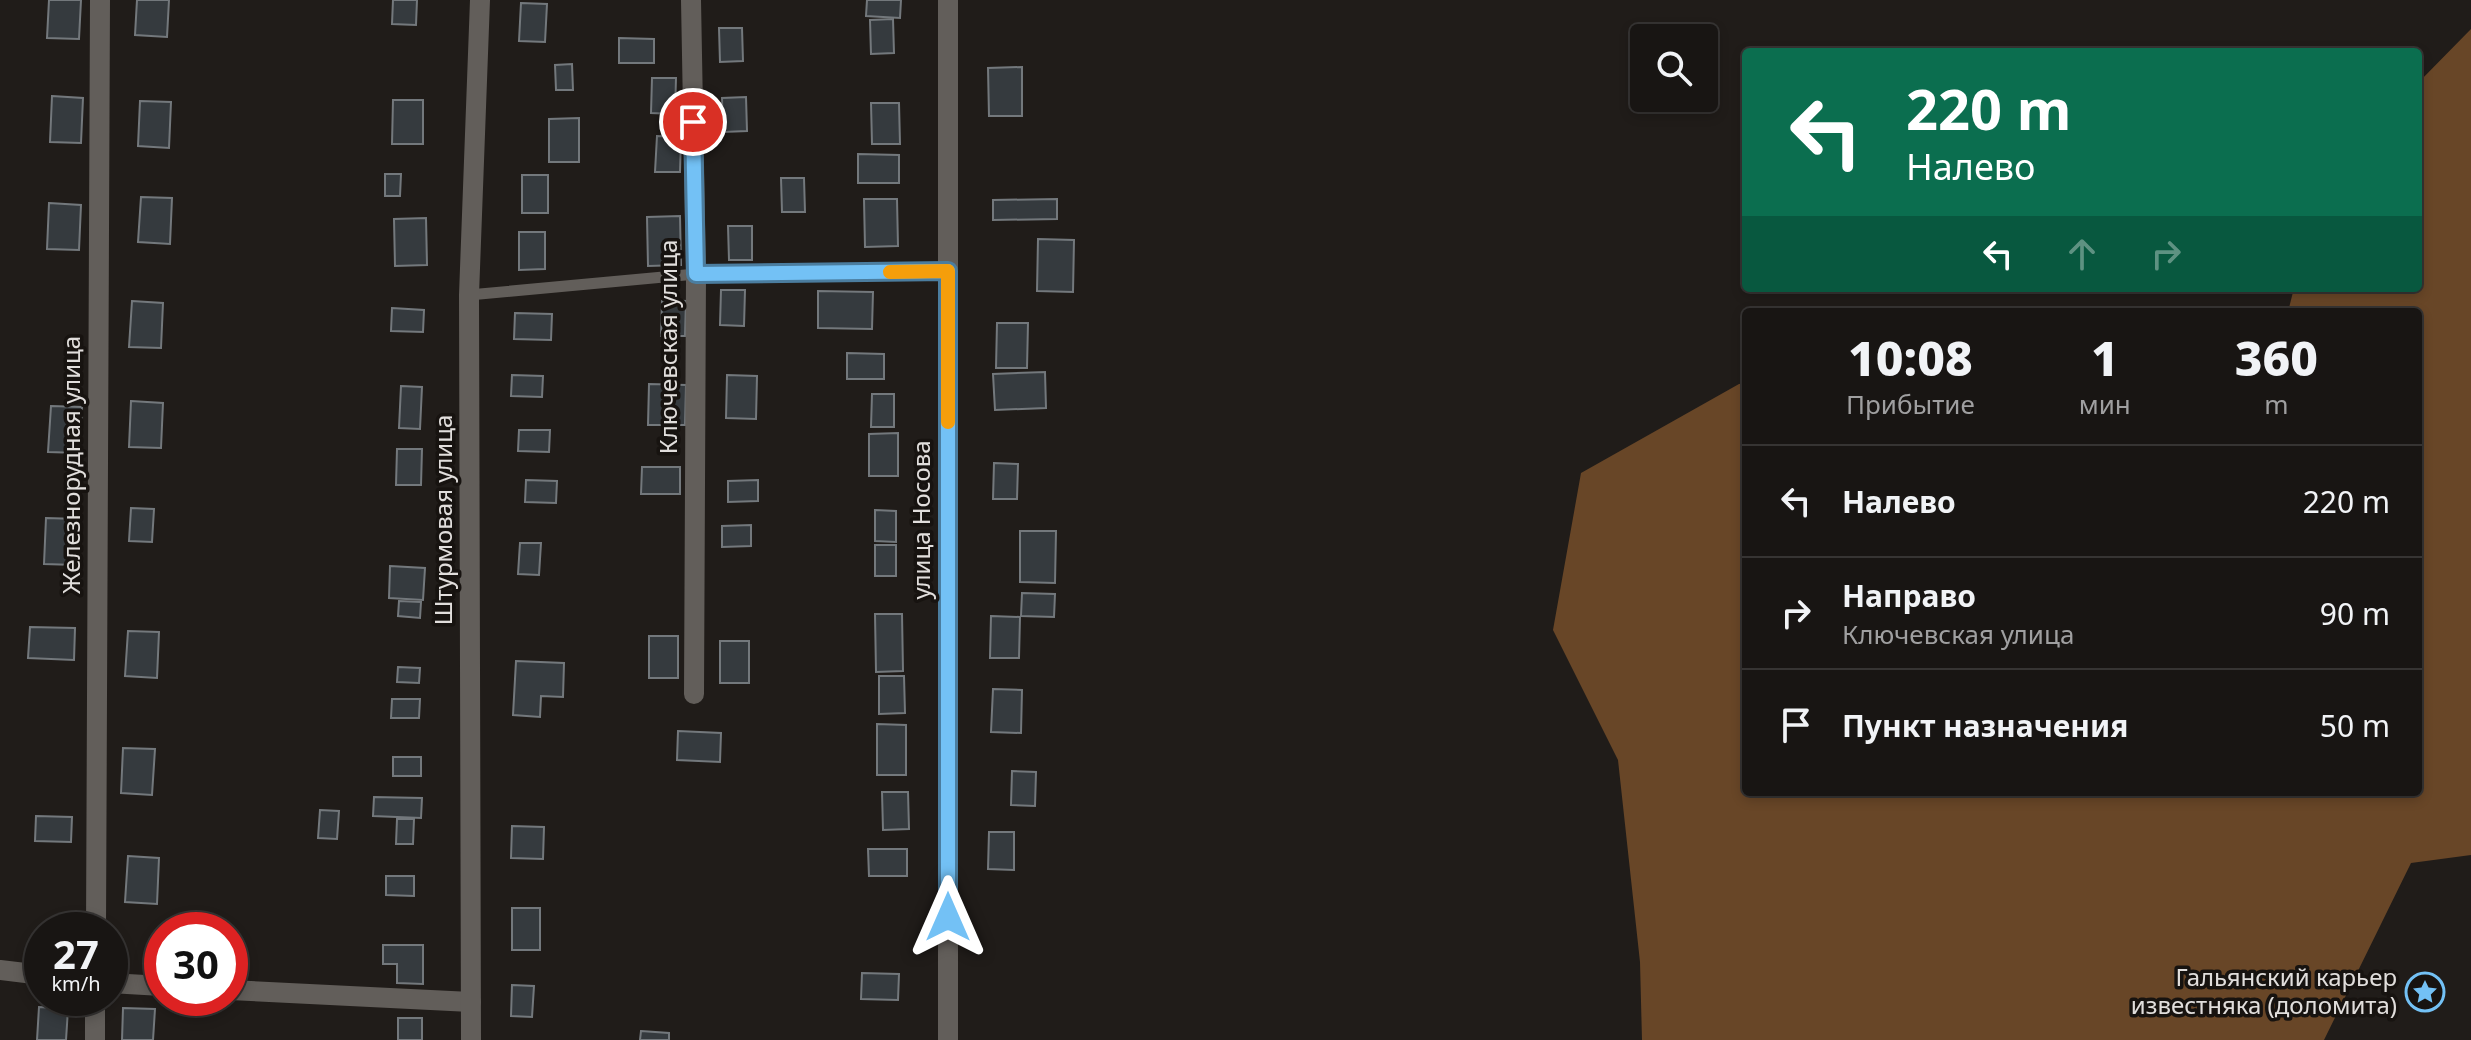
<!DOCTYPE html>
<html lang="ru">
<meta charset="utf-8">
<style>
body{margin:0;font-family:"Noto Sans",sans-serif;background:#211e1c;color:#f1f3f6;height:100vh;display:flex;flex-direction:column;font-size:30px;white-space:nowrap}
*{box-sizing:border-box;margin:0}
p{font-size:26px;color:#9f9fa0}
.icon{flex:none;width:44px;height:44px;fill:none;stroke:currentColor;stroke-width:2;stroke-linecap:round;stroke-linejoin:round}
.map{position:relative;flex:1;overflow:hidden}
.drawer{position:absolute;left:1742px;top:308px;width:680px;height:488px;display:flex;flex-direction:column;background:#181513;border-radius:8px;box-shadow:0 4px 12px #0003,0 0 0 2px #363433}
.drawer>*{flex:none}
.top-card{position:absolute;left:1742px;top:48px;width:680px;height:244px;border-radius:8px;box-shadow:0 4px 12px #0003,0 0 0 2px #363433;background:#0b6e4f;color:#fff;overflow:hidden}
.buttons{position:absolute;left:1630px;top:24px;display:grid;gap:16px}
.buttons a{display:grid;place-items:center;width:88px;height:88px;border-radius:8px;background:#181513;box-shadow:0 4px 12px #0003,0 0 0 2px #363433;font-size:40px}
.speed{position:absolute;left:24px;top:912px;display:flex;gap:16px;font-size:40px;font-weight:700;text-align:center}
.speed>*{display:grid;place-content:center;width:104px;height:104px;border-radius:50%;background:#181513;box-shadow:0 4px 12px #0003,0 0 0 2px #363433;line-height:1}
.speed small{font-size:20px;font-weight:400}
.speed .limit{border:12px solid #d22;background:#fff;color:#111}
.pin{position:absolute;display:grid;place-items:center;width:68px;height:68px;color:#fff;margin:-34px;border:4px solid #fff;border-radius:50%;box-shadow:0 2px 8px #0007}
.me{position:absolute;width:88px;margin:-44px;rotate:0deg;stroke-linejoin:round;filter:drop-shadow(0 0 6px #0008)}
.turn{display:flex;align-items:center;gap:28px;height:168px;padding:0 32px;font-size:36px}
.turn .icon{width:104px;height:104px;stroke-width:2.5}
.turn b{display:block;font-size:56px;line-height:68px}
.lanes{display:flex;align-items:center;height:76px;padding:0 32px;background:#0003;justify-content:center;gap:40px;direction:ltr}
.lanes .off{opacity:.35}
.eta{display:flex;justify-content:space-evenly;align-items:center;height:136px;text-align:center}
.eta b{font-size:48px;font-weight:800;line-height:56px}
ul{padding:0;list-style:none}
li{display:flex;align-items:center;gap:24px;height:112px;padding:0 32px;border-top:2px solid #363433}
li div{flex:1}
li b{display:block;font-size:30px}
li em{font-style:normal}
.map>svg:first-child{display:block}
.forest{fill:#684627}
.building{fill:#353a3e;stroke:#73787c;stroke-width:2}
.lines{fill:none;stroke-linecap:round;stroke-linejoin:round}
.service{stroke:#625e5a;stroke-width:11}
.minor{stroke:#625e5a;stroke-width:20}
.route-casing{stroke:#4b7d9f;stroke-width:20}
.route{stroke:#73c1f5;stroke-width:14}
.slow{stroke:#f59e0b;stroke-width:14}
.labels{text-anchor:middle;stroke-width:7;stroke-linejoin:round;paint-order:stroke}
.street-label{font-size:24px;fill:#e1dedc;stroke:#171310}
.poi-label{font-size:24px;fill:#e1dedc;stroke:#171310;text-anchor:end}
</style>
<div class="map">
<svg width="2471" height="1040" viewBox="0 0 2471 1040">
<rect width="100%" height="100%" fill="#201c19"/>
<path class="forest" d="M2471,29v826l-60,8 -87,177h-682l-2,-78 -22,-202 -65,-130 28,-157 158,-89 7,-1v409h672v-480h-130l6,-24h124v-205z"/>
<g class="building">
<path d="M49,0h32l-2,39 -32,-1z"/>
<path d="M137,0h32l-2,37 -32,-2z"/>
<path d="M393,0h24l-1,25 -24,-1z"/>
<path d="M867,0h34l-1,18 -34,-2z"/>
<path d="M521,3l26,1 -2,38 -26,-1z"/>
<path d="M893,19l1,34 -23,1 -1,-34z"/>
<path d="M719,28h23l1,33 -23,1z"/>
<path d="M619,38l35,1v24h-35z"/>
<path d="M572,64l1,26h-17l-1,-25z"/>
<path d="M1022,67v49h-33l-1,-48z"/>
<path d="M652,78h24l-1,36 -24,-1z"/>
<path d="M52,96l31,2 -2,45 -31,-1z"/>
<path d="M746,97l1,34 -24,1 -1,-34z"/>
<path d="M393,100h30v44h-31z"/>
<path d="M140,101l31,1 -2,46 -31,-2z"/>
<path d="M871,103h28l1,41h-28z"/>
<path d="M579,118v44h-30v-43z"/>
<path d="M657,136l24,1 -1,35h-25z"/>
<path d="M858,154l41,1v28h-41z"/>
<path d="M385,174h16l-1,22h-15z"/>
<rect x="522" y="175" width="26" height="38"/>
<path d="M781,178h23l1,34h-23z"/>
<path d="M141,197l31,1 -2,46 -32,-2z"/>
<path d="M864,199h33l1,47 -33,1z"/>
<path d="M1057,199v20l-64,1v-20z"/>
<path d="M49,203l32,2 -2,45 -32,-1z"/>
<path d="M680,216l1,49 -33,1 -1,-49z"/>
<path d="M426,218l1,47 -32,1 -1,-47z"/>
<path d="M728,226h24v34h-23z"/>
<path d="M519,232h26v37l-26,1z"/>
<path d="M1038,239l36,1 -1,52 -36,-1z"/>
<path d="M721,290h24l-1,36 -24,-1z"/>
<path d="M818,291l55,1 -1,37 -54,-1z"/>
<path d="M662,300l24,1 -1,35h-24z"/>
<path d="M132,301l31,2 -2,45 -32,-1z"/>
<path d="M392,308l32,2 -1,22 -32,-1z"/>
<path d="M515,313l37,1 -1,26 -37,-1z"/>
<path d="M997,323h31l-1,45h-31z"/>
<path d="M847,353l37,1v25h-37z"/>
<path d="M1045,372l1,36 -51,2 -2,-36z"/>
<path d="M512,375l31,1 -1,21 -31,-1z"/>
<path d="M727,375l30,1 -1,43 -30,-1z"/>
<path d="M649,384l37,1 -1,40h-37z"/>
<path d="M401,386l21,1 -2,42 -21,-1z"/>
<path d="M872,394h22v33h-23z"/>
<path d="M131,401l32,2 -2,45 -32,-1z"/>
<path d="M51,406l31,1 -2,46 -32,-1z"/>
<path d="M519,430h31l-1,22 -31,-1z"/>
<path d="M898,433v43h-29v-42z"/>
<path d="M397,449h25l-1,36h-25z"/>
<path d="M994,463l24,1 -1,35h-24z"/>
<path d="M642,467h38v27h-39z"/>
<path d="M526,480l31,1 -1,22 -31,-1z"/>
<path d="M758,480v21l-30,1v-21z"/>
<path d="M131,508l23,1 -2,33 -23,-1z"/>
<path d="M875,510l21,1v31l-21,-1z"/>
<path d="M46,518l32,1 -2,46 -32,-1z"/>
<path d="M751,525v21l-29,1v-21z"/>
<path d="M1020,531h36l-1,52 -35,-1z"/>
<path d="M520,543h21l-2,32 -21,-1z"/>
<rect x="875" y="545" width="21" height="31"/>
<path d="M390,566l35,2 -2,32 -34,-2z"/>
<path d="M1022,593l33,1 -1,23 -33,-1z"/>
<path d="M399,601l22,1 -1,16 -22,-2z"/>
<path d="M875,614h27l1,57 -27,1z"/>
<path d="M991,616l29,1 -1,41h-29z"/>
<path d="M30,627l45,1 -1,32 -46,-2z"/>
<path d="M128,631l31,1 -2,46 -32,-2z"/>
<rect x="649" y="636" width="29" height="42"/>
<rect x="720" y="641" width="29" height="42"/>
<path d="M516,661l48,2 -1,34 -22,-1 -1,21 -27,-2z"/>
<path d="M398,667l22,1 -1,15 -22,-1z"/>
<path d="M879,676h25l1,37 -26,1z"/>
<path d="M993,689l29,1 -1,43 -30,-1z"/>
<path d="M392,699h28l-1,19h-28z"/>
<path d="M877,724l29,1v50h-29z"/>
<path d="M678,731l43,2 -1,29 -43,-2z"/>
<path d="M123,748l32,1 -3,46 -31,-2z"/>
<rect x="393" y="757" width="28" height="19"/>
<path d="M1012,771l24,1 -1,34 -24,-1z"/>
<path d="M882,792h26l1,37 -26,1z"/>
<path d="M374,797l48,1 -1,20 -48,-2z"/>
<path d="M320,810l19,1 -2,28 -19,-1z"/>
<path d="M36,816l36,1 -1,25 -36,-1z"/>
<path d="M397,819h17l-1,25h-17z"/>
<path d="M512,826l32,1 -1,32 -32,-1z"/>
<path d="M989,832h25v38l-26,-1z"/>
<path d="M868,849h39v27h-38z"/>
<path d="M128,856l31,2 -2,46 -32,-2z"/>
<path d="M386,876h28v20l-28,-1z"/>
<rect x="512" y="908" width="28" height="42"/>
<path d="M37,932h5v25h-7z"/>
<path d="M383,945h40v39l-26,-1v-19h-14z"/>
<path d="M862,973l37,1 -1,26 -37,-1z"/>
<path d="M512,985l22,1 -2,31 -21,-1z"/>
<path d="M39,1007l29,2 -2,31h-29z"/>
<path d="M123,1008l32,1 -2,31h-31z"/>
<rect x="398" y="1018" width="24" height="22"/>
<path d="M641,1031l28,2v7h-29z"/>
</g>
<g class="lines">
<path class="service" d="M469,295l227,-21 252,-3"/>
<g class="minor">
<path d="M691,0l5,274 -2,420"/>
<path d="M948,0v1040"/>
<path d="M96,930l4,-930"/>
<path d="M0,970l42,5"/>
<path d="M110,983l52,3"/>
<path d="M230,990l241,12"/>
<path d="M95,1040v-42"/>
<path d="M471,1040l-2,-745 11,-295"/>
</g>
</g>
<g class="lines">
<defs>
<path id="route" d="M693,122l3,152 252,-3v646"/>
</defs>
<use href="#route" class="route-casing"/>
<use href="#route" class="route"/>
<path class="slow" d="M890,272l58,-1v151"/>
</g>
<defs>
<symbol id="sight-ring" viewBox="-11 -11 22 22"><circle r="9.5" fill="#171310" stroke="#73c1f5" stroke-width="1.5"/><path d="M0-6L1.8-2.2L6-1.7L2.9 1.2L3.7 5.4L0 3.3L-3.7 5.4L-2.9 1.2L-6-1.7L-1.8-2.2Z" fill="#73c1f5"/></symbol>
</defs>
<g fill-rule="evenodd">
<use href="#sight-ring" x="2403" y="970" width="44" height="44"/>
</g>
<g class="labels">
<g class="street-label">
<text transform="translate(669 347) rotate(-90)" y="8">Ключевская улица</text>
<text transform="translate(72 465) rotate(-90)" y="8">Железнорудная улица</text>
<text transform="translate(444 520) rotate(-90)" y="8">Штурмовая улица</text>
<text transform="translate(922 520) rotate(-90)" y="8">улица Носова</text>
</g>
<g class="poi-label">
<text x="2397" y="986">Гальянский карьер<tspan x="2397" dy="28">известняка (доломита)</tspan></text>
</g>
</g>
</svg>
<div class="buttons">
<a><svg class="icon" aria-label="search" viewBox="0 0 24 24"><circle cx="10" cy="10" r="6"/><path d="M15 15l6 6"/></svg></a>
</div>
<div class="speed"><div>27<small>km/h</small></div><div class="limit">30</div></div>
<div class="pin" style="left:693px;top:122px;background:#d93025"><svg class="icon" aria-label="arrive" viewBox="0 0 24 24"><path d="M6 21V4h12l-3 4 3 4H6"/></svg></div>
<svg class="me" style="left:948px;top:917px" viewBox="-20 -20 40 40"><path d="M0-17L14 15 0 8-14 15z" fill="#73c1f5" stroke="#fff" stroke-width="4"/></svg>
<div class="top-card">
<div class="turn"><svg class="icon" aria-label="left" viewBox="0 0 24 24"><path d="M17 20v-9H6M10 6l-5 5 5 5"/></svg><div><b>220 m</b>Налево</div></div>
<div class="lanes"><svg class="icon" aria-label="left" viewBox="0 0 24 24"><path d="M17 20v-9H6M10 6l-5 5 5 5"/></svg><svg class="icon off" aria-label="ahead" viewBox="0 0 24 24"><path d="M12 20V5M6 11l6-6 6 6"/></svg><svg class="icon off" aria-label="right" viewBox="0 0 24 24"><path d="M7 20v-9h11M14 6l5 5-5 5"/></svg></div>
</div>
<section class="drawer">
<div class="eta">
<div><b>10:08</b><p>Прибытие</p></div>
<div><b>1</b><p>мин</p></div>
<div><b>360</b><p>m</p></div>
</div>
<ul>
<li><svg class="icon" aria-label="left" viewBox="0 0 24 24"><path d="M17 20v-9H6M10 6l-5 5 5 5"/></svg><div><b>Налево</b></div><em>220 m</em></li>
<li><svg class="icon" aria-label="right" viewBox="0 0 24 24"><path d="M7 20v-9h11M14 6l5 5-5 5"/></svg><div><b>Направо</b><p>Ключевская улица</p></div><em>90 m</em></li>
<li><svg class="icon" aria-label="arrive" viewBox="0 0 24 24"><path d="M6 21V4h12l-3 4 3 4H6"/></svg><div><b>Пункт назначения</b></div><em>50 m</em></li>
</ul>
</section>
</div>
